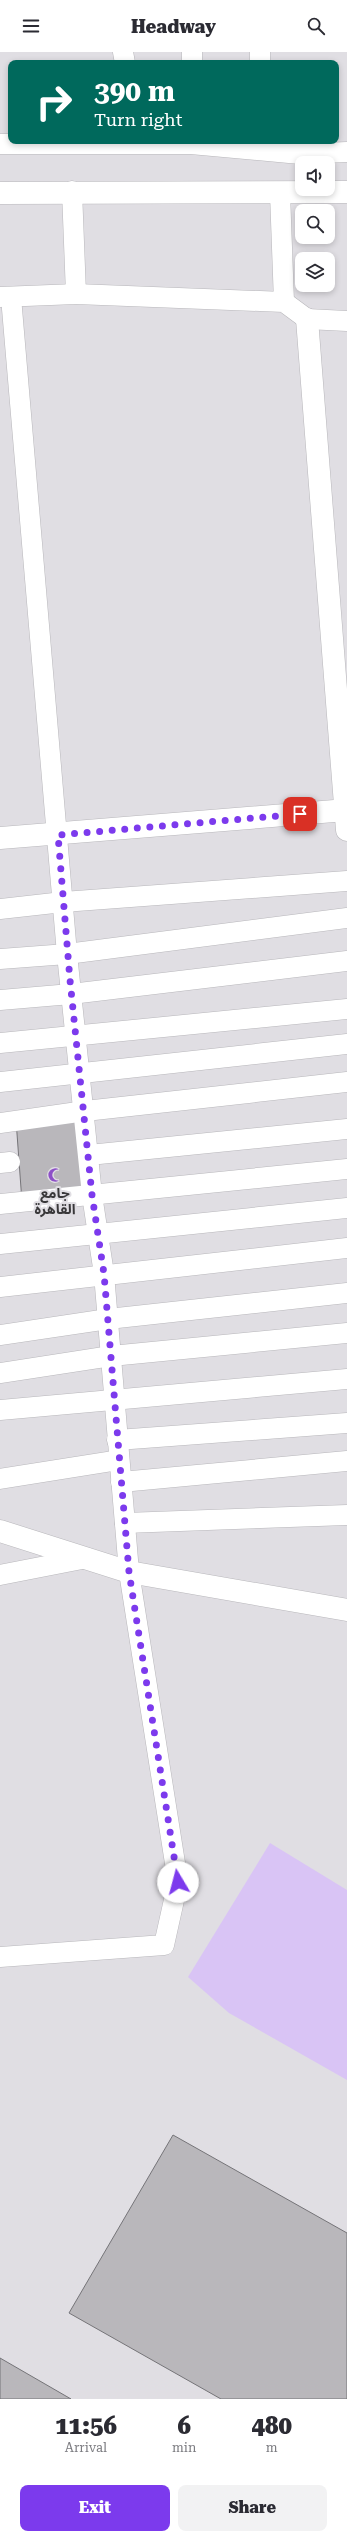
<!DOCTYPE html>
<meta charset="utf-8">
<style>
body{margin:0;font-family:"Roboto Serif","Noto Sans Arabic",serif;background:#f2f2f3;color:#2b2b33;height:100vh;display:flex;flex-direction:column;font-size:15px;white-space:nowrap}
*{box-sizing:border-box;margin:0}
p{font-size:13px;color:#7c7c81}
.icon{flex:none;width:22px;height:22px;fill:none;stroke:currentColor;stroke-width:2;stroke-linecap:round;stroke-linejoin:round}
.map{position:relative;height:2347px;overflow:hidden}
.details{display:flex;flex-direction:column;background:#fff;flex:1}
.details>*{flex:none}
.top-card{position:absolute;left:8px;top:8px;width:331px;height:84px;border-radius:8px;box-shadow:0 2px 6px #0003;background:#00695c;color:#fff;overflow:hidden}
.tools{position:absolute;left:295px;top:104px;display:grid;gap:8px}
.tools a{display:grid;place-items:center;width:40px;height:40px;border-radius:8px;background:#fff;box-shadow:0 2px 6px #0003;font-size:20px}
.pin{position:absolute;display:grid;place-items:center;width:34px;height:34px;color:#fff;margin:-17px;border-radius:8px;box-shadow:0 2px 6px #0006}
.me{position:absolute;width:44px;margin:-22px;rotate:352deg;stroke-linejoin:round;filter:drop-shadow(0 0 3px #0008)}
.turn{display:flex;align-items:center;gap:14px;height:84px;padding:0 20px;font-size:18px}
.turn .icon{width:52px;height:52px;stroke-width:2.5}
.turn b{display:block;font-size:28px;line-height:34px}
.eta{display:flex;justify-content:space-evenly;align-items:center;height:68px;text-align:center}
.eta b{font-size:24px;font-weight:800;line-height:28px}
.primary-button{display:flex;gap:8px;margin-top:auto;padding:8px 20px}
.primary-button a{flex:1;height:46px;border-radius:8px;background:#7c3aed;color:#fff;font-size:16px;font-weight:800;line-height:46px;text-align:center}
.primary-button a+a{background:#f2f2f3;color:#2b2b33}
header{display:flex;justify-content:space-between;align-items:center;height:52px;padding:0 20px;background:#fff;font-size:18px;font-weight:800}
.map>svg:first-child{display:block}
.green{fill:#d9c4f5}
.building{fill:#b9b7bb;stroke:#757478}
.lines{fill:none;stroke-linecap:round;stroke-linejoin:round}
.street-casing{stroke:#b8b7bb;stroke-width:21}
.secondary-casing{stroke:#b8b7bb;stroke-width:23}
.street{stroke:#fff;stroke-width:20}
.secondary{stroke:#fff;stroke-width:22}
.route{stroke:#7c3aed;stroke-width:7;stroke-dasharray:0 12.6}
.labels{text-anchor:middle;stroke-width:4;stroke-linejoin:round;paint-order:stroke}
.poi-label{font-size:14px;font-weight:bold;fill:#39383a;stroke:#e0dee3}
</style>
<header><svg class="icon" aria-label="menu" viewBox="0 0 24 24"><path d="M4 6h16M4 12h16M4 18h16"/></svg>Headway<svg class="icon" aria-label="search" viewBox="0 0 24 24"><circle cx="10" cy="10" r="6"/><path d="M15 15l6 6"/></svg></header>
<div class="map">
<svg width="347" height="2347" viewBox="0 0 347 2347">
<rect width="100%" height="100%" fill="#e0dee3"/>
<path class="green" d="M270,1791l77,47v190l-118,-67 -41,-36z"/>
<g class="building">
<path d="M85,1059l7,84 -70,7 -6,-82z"/>
<path d="M173,2083l174,98v166h-126l-152,-86z"/>
<path d="M0,2306l71,41h-71z"/>
</g>
<g class="lines">
<defs>
<g id="street">
<path d="M123,0l2,11"/>
<path d="M192,0v11"/>
<path d="M260,11v-11"/>
<path d="M0,92h191l109,10 47,-2"/>
<path d="M72,139l4,103"/>
<path d="M280,141l4,109"/>
<path d="M0,245l76,-3 208,8 23,17 40,2"/>
<path d="M0,857l63,-7 284,-21"/>
<path d="M0,907l67,-5 280,-36"/>
<path d="M0,948l71,-6 276,-33"/>
<path d="M0,991l347,-34"/>
<path d="M0,1030l347,-38"/>
<path d="M0,1071l85,-12 262,-29"/>
<path d="M89,1103l258,-26"/>
<path d="M0,1111l10,-1"/>
<path d="M0,1152l347,-35"/>
<path d="M0,1192l347,-36"/>
<path d="M0,1235l347,-39"/>
<path d="M0,1283l108,-16 239,-26"/>
<path d="M0,1321l111,-17 236,-23"/>
<path d="M0,1358l347,-31"/>
<path d="M117,1388l230,-17"/>
<path d="M0,1427l119,-19"/>
<path d="M121,1430l226,-21"/>
<path d="M125,1471l222,-8"/>
<path d="M0,1523l87,-17"/>
<path d="M0,1905l164,-12 14,-63 -49,-310 -25,-298 -12,-79 -25,-241 -56,-657"/>
</g>
<g id="secondary">
<path d="M0,141l347,-1"/>
<path d="M307,267l40,511"/>
<path d="M0,786l347,-28"/>
<path d="M0,1479l129,41 218,38"/>
</g>
</defs>
<use href="#street" class="street-casing"/>
<use href="#secondary" class="secondary-casing"/>
<use href="#street" class="street"/>
<use href="#secondary" class="secondary"/>
</g>
<g class="lines">
<path class="route" d="M178,1830l-49,-310 -25,-298 -12,-79 -22,-215 -12,-145 242,-21"/>
</g>
<defs>
<symbol id="mosque-bare" viewBox="-9 -9 18 18"><path d="M3.5-4.9A6 6 0 1 0 3.5 4.9A5 5 0 1 1 3.5-4.9Z" fill="#8d50c7" stroke="#e0dee3" stroke-width="2.5" paint-order="stroke"/></symbol>
</defs>
<g fill-rule="evenodd">
<use href="#mosque-bare" x="45" y="1113" width="20" height="20"/>
</g>
<g class="labels">
<g class="poi-label">
<text x="55" y="1146">جامع<tspan x="55" dy="16">القاهرة</tspan></text>
</g>
</g>
</svg>
<div class="tools">
<a><svg class="icon" aria-label="sound" viewBox="0 0 24 24"><path d="M4 9h4l5-4v14l-5-4H4zM17 9q2 3 0 6"/></svg></a>
<a><svg class="icon" aria-label="search" viewBox="0 0 24 24"><circle cx="10" cy="10" r="6"/><path d="M15 15l6 6"/></svg></a>
<a><svg class="icon" aria-label="layers" viewBox="0 0 24 24"><path d="M12 4l9 5-9 5-9-5zM3 14l9 5 9-5"/></svg></a>
</div>
<div class="pin" style="left:300px;top:762px;background:#d93025"><svg class="icon" aria-label="arrive" viewBox="0 0 24 24"><path d="M6 21V4h12l-3 4 3 4H6"/></svg></div>
<svg class="me" style="left:178px;top:1830px" viewBox="-20 -20 40 40"><circle r="19" fill="#fff"/><path d="M0-13L10 11 0 6-10 11z" fill="#7c3aed"/></svg>
<div class="top-card">
<div class="turn"><svg class="icon" aria-label="right" viewBox="0 0 24 24"><path d="M7 20v-9h11M14 6l5 5-5 5"/></svg><div><b>390 m</b>Turn right</div></div>
</div>
</div>
<section class="details">
<div class="eta">
<div><b>11:56</b><p>Arrival</p></div>
<div><b>6</b><p>min</p></div>
<div><b>480</b><p>m</p></div>
</div>
<div class="primary-button"><a>Exit</a><a>Share</a></div>
</section>
